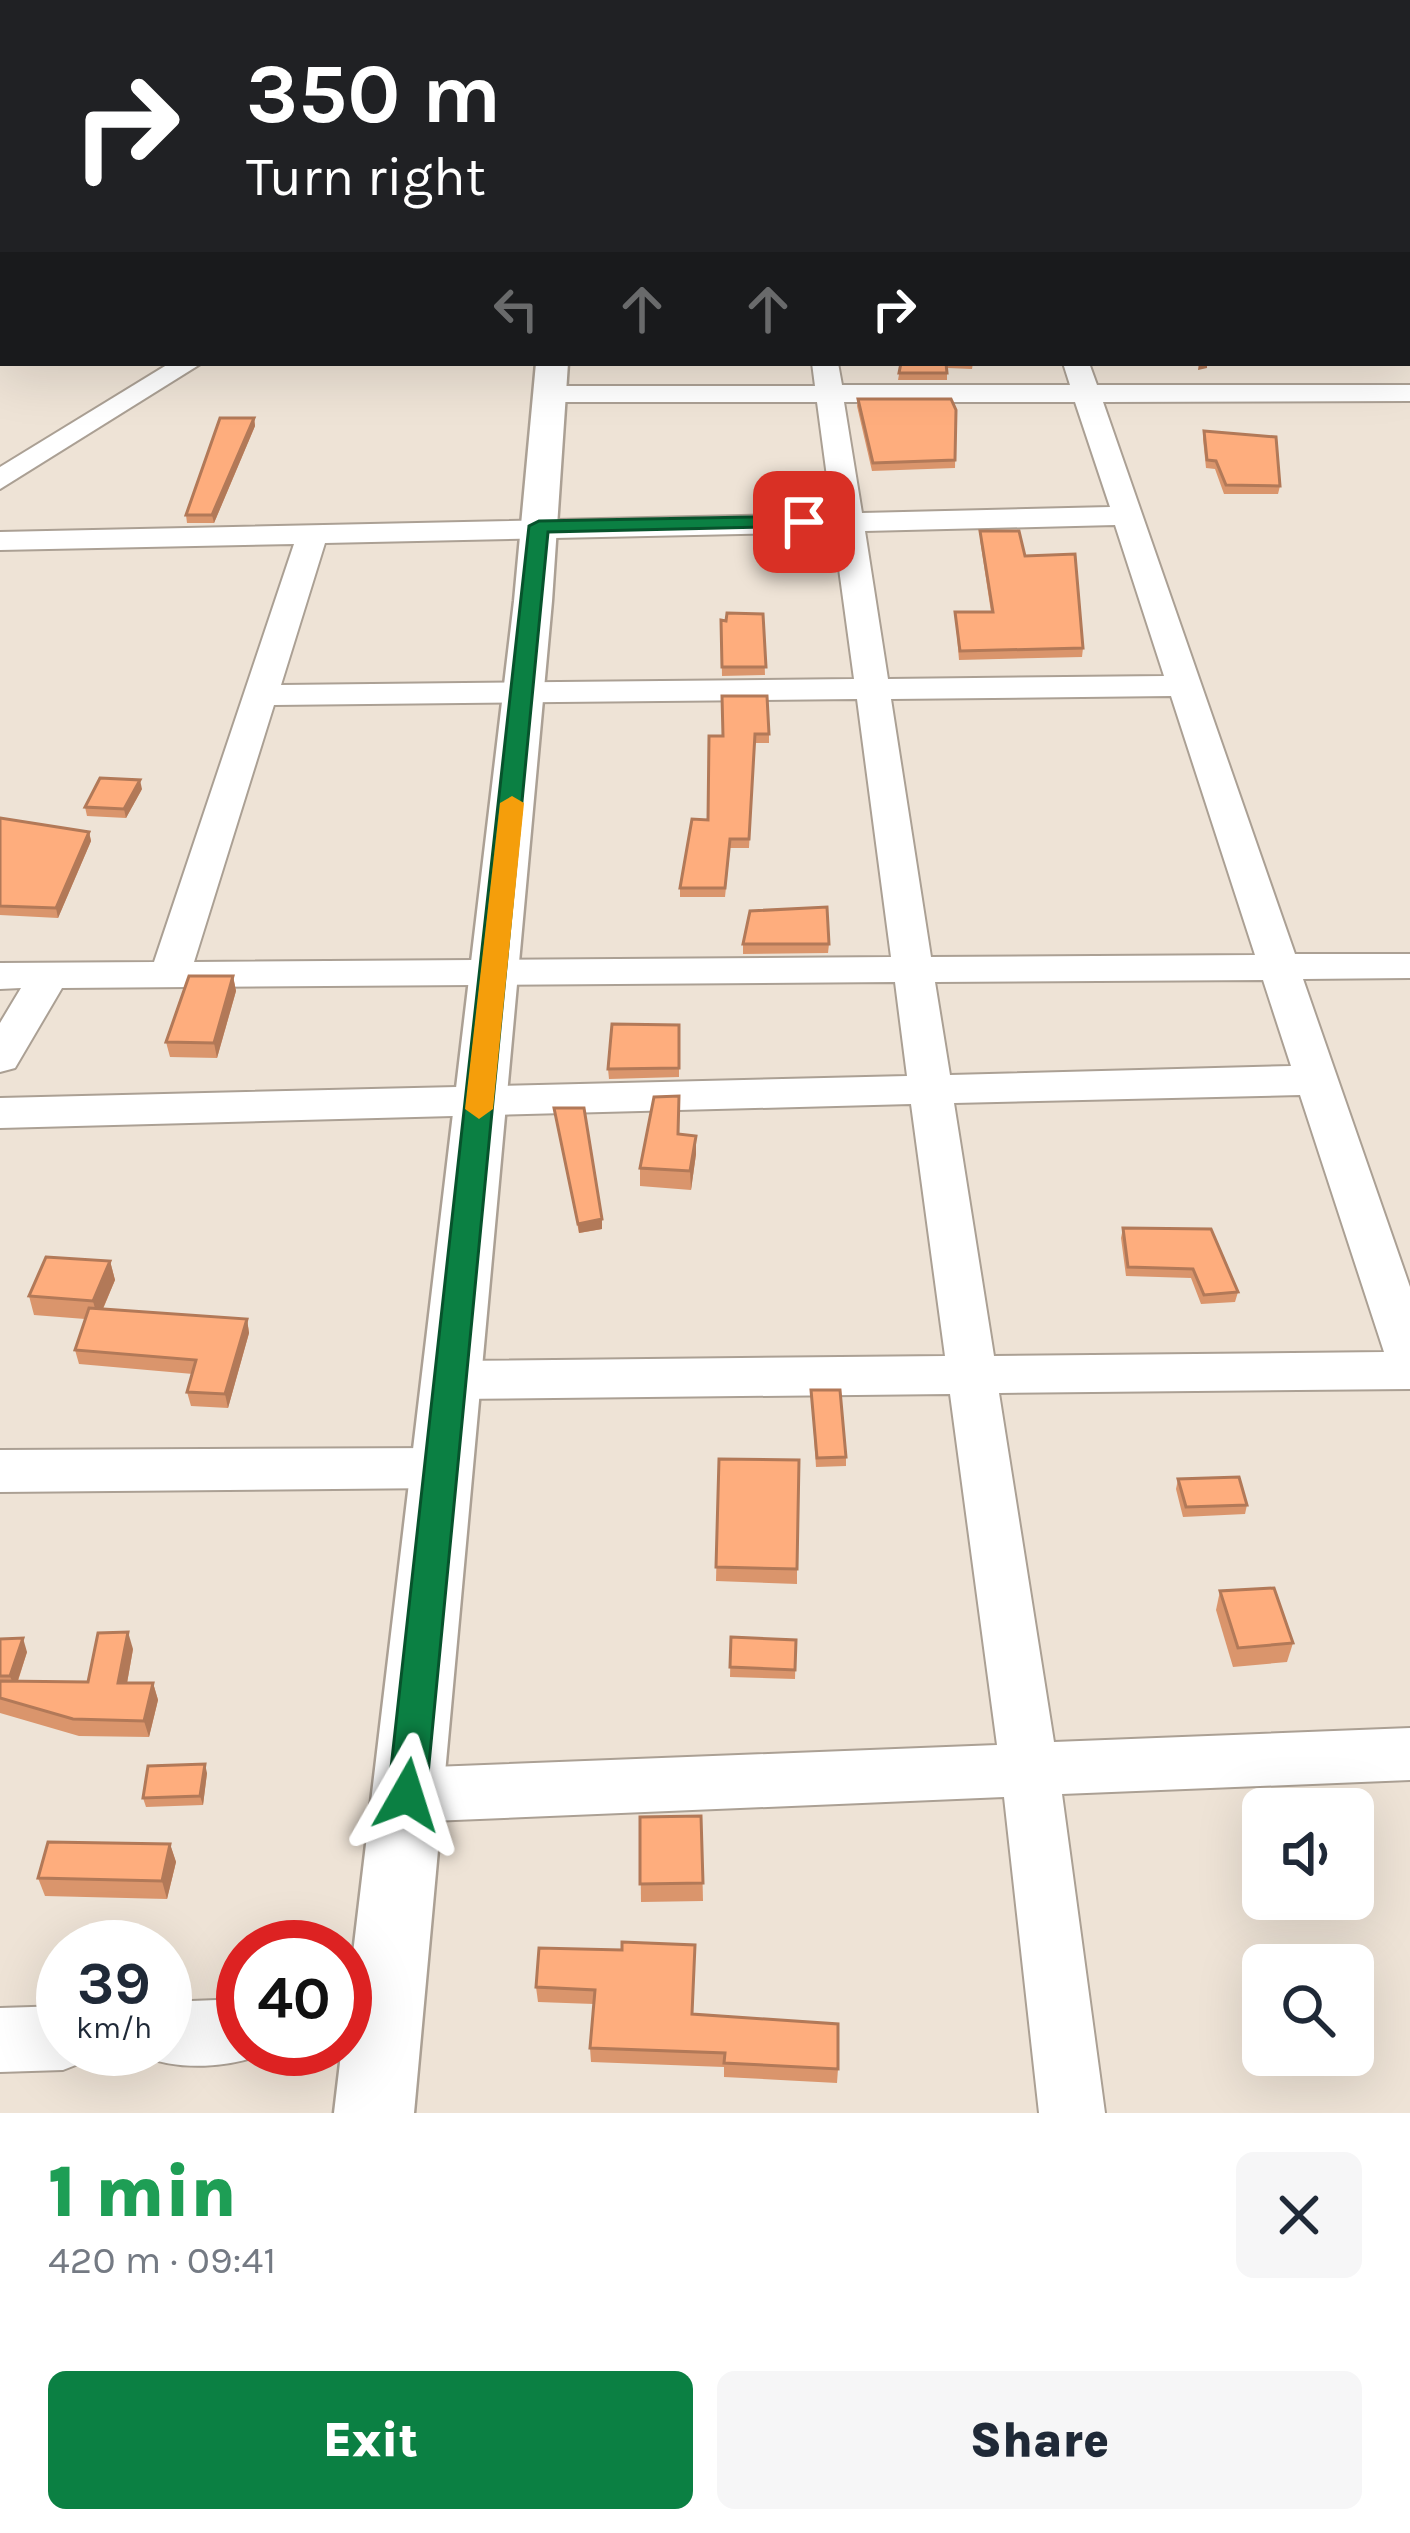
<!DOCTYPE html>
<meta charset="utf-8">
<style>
body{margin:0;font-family:Karla,sans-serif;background:#f6f6f7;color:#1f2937;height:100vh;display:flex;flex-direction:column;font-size:45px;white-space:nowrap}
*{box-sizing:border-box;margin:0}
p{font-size:39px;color:#747a83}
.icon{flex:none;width:66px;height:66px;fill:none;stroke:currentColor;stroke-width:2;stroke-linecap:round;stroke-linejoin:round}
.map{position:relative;height:2113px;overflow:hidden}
.details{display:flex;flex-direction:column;background:#fff;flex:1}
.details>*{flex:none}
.hud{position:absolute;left:0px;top:0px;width:1410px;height:366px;box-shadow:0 12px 48px #0002;background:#202124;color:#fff;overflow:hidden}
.buttons{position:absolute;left:1242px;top:1788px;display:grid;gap:24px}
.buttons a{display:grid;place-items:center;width:132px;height:132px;border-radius:18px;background:#fff;box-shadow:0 12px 48px #0002;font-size:60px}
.speed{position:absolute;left:36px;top:1920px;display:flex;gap:24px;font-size:60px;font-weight:700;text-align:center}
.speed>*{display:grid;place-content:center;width:156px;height:156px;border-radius:50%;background:#fff;box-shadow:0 12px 48px #0002;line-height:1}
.speed small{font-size:30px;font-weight:400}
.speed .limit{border:18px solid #d22;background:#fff;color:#111}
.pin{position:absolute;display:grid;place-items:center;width:102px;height:102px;color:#fff;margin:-51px;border-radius:24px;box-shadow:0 6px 18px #0006}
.me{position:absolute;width:132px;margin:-66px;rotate:6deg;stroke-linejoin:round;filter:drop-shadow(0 0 9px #0008)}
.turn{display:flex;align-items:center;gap:42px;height:252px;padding:0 48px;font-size:54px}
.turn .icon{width:156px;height:156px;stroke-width:2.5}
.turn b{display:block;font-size:84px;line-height:102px}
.lanes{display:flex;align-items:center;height:114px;padding:0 48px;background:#0003;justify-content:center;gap:60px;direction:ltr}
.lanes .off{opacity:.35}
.round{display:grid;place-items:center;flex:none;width:126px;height:126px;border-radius:18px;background:#f6f6f7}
.head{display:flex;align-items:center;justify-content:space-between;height:204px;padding:0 48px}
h1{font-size:72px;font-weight:800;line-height:90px;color:#1e9e55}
.cta{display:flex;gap:24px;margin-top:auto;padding:24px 48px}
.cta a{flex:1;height:138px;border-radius:18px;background:#0b8043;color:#fff;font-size:48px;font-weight:800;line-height:138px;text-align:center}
.cta a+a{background:#f6f6f7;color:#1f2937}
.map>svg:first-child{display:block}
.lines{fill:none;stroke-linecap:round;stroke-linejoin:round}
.minor-casing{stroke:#aba094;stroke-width:4}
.tertiary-casing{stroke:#aba094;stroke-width:5}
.minor{fill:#fff;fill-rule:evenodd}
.tertiary{fill:#fff;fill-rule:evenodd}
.wall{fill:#da956c}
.shaded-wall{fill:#b27958}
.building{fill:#fead7d;stroke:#b27958;stroke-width:3}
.route{fill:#0b8043;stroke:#07532c;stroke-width:3}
.slow{fill:#f59e0b}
</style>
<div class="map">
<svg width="1410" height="2113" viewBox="0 0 1410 2113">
<rect width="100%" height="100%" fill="#eee3d6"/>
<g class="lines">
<defs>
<g id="minor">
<path d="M902,0h18l1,3h-18z"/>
<path d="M170,363h32l-202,126v-22z"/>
<path d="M812,363h26l4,22h228l-7,-22h26l8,22h313v16l-307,1 192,552h115v24l-107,1 107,308v102l-411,4 55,349 356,-14v52l-348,14 43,319h-66l-35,-316 -597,25 -21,-8 -8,-19 8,-19 21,-8 590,-23 -47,-351 -499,5 -17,-6 -8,-13 8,-13 17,-6 494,-5 -34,-252 -911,24v-30l907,-22 -12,-94 -833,6 -47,80 -15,4v-49l21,-35 -21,1v-26l154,-1 140,-418 -294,6v-18l832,-18 -15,-112h-267l-14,-8 14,-8h265zM844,402h231l35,105 -248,6zM1115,525l49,151 -276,3 -23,-148zM834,532l20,147 -573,6 44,-142zM1171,696l84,259 -324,2 -40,-258zM857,699l34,258 -697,5 80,-257zM1263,980l28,86 -341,9 -15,-93zM1300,1095l84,257 -390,4 -40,-253z"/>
<path d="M442,1448l18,6 8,14 -8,14 -18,6 -442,4v-42z"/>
<path d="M243,1999v50h24l-1,4c-37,15 -87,18 -124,3l-3,-7h26v-47z"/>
<path d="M63,2006v43h27l-4,12 -23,9 -63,2v-64z"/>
</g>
<path id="tertiary" d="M536,363h32l-16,238 -138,1512h-80l180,-1512z"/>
</defs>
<use href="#minor" class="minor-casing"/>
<use href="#tertiary" class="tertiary-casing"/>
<use href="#minor" class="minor"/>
<use href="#tertiary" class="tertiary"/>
</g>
<g class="wall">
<path d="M901,363h72l-1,6 -25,-1v12h-49z"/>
<path d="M858,399l98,11 -1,58 -83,3 -15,-65z"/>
<path d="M254,418l1,8 -41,97h-27l-1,-8z"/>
<path d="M1204,431l76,55 -2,8h-54l-9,-25 -9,-1 -3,-29z"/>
<path d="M980,531l45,25 58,92 -1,9 -123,3 -4,-48h36l-11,-73z"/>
<path d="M763,614l2,61 -43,1 -1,-56z"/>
<path d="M769,734v9h-14l-6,105h-19l-5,49h-45v-9l28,-68 15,-84z"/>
<path d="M142,789l-16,29 -39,-2 -2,-9z"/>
<path d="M0,818l89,14 2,9 -33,77 -58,-3z"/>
<path d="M743,944h86l-1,9 -85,1z"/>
<path d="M233,976l3,15 -19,67 -47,-1 -4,-15z"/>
<path d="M679,1025v52l-70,2 -1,-10z"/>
<path d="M554,1108l48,111v10l-23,4z"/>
<path d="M679,1134l17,2v18l-5,36 -51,-4v-18z"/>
<path d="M1123,1228l115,64 -3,10 -34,2 -10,-26 -65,-2 -5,-38z"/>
<path d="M110,1261l5,19 -12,29 144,10 2,14 -21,75 -37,-2 -4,-14 6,-18 -114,-10 -4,-14 10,-31 -51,-4 -5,-19z"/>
<path d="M811,1390l35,67v9l-30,1z"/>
<path d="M719,1459l78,110v15l-81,-3z"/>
<path d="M1178,1479l69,26 -2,9 -62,3 -7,-28z"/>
<path d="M1220,1591l73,52 -6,19 -54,5 -17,-57z"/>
<path d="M731,1637l65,3 -1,39 -65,-2z"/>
<path d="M0,1639l27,13 -9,29 70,1 45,-33 -6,34h26l5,17 -9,37 -70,-1 -79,-23z"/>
<path d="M207,1773l-4,32 -57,2 -3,-9z"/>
<path d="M701,1816l2,85 -62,1 -1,-85z"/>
<path d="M170,1844l6,18 -9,37 -122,-3 -7,-18z"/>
<path d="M539,1948l154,66 145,55 -1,14 -113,-6v-10l-133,-5 -1,-14 4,-44 -56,-2 -2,-15z"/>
</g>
<g class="shaded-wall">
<path d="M1199,363h8v5l-9,2z"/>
<path d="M254,418l1,8 -41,97 -2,-8z"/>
<path d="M140,780l2,9 -16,29 -2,-9z"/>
<path d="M89,832l2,9 -33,77 -2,-10z"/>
<path d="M233,976l3,15 -19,67 -3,-15z"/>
<path d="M696,1136v18l-5,36 -1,-19z"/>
<path d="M602,1219v10l-23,4 -1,-9z"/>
<path d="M110,1261l5,19 -17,40 -5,-19z"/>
<path d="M247,1319l2,14 -21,75 -3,-14z"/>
<path d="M128,1632l5,17 -9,51 -6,-17z"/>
<path d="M23,1638l4,14 -12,37 -5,-13z"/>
<path d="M153,1683l5,17 -9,37 -5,-16z"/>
<path d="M205,1764l2,9 -4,32 -3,-9z"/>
<path d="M170,1844l6,18 -9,37 -5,-18z"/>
</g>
<g class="building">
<path d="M158,0h56l-2,3h-57z"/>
<path d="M3,208v28l-3,2v-26z"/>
<path d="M901,363h45l1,10h-48z"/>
<path d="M858,399h93l5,11 -1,50 -82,3z"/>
<path d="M220,418h34l-42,97h-26z"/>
<path d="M1204,431l72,6 4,49 -54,-1 -10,-24 -9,-1z"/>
<path d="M980,531h39l6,25 50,-2 8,94 -123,3 -5,-39h38z"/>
<path d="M727,613l36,1 3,53h-44l-1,-47 5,1z"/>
<path d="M722,696h45l2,38h-14l-6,105h-19l-5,49h-45l12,-69 16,1 1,-84h14z"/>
<path d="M100,778l40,2 -16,29 -39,-2z"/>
<path d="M0,818l89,14 -33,76 -56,-2z"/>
<path d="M827,907l2,37h-86l7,-33z"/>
<path d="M189,976h44l-19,67 -48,-1z"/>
<path d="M612,1024l67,1v43l-71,1z"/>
<path d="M679,1096l-1,38 18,2 -6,35 -50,-3 14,-71z"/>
<path d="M554,1108h30l18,111 -24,5z"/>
<path d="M1123,1228l88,1 27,63 -34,3 -11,-26 -65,-2z"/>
<path d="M46,1257l64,4 -17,40 -64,-5z"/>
<path d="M89,1308l158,11 -22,75 -38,-2 9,-32 -121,-10z"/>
<path d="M811,1390h29l6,67 -29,1z"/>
<path d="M719,1459l80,1 -2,109 -81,-2z"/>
<path d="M1239,1477l8,28 -61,2 -8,-28z"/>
<path d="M1274,1588l19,55 -55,5 -18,-57z"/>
<path d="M128,1632l-10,51h35l-9,38 -71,-2 -73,-21v-17l88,1 10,-49z"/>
<path d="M731,1637l65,3 -1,30 -65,-3z"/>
<path d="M23,1638l-13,38h-10v-37z"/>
<path d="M205,1764l-5,32 -57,2 5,-32z"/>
<path d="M701,1816l2,67 -63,1v-67z"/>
<path d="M48,1842l122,2 -8,37 -124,-3z"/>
<path d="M622,1942l73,3 -3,69 146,10v45l-114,-6 1,-10 -135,-5 5,-58 -59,-3 3,-39 83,2z"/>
</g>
<path class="route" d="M804,516l10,6 -3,4 -263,6 -122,1263 -5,12 -14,5 -13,-5 -6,-12 141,-1269 10,-5z"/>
<path class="slow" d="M512,796l12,7 -31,306 -14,10 -14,-10 35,-306z"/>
</svg>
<div class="buttons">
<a><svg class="icon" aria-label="sound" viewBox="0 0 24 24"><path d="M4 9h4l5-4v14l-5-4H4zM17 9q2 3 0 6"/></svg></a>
<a><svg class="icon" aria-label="search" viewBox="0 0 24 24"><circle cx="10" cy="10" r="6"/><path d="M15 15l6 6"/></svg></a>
</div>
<div class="speed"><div>39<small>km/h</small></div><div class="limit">40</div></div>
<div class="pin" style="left:804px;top:522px;background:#d93025"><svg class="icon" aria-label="arrive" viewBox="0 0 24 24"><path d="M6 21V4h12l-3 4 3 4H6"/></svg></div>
<svg class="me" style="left:407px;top:1795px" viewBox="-20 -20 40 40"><path d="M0-17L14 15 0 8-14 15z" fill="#0b8043" stroke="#fff" stroke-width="4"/></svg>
<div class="hud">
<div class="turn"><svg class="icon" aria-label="right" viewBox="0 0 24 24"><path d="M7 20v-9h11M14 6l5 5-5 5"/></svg><div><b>350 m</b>Turn right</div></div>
<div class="lanes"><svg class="icon off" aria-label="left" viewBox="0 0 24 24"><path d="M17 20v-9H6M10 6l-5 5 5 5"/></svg><svg class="icon off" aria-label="ahead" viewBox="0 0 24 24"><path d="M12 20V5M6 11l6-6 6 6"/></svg><svg class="icon off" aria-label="ahead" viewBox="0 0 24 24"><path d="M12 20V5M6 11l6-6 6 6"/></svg><svg class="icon" aria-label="right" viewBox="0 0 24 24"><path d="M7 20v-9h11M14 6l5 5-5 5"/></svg></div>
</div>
</div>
<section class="details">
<div class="head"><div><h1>1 min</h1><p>420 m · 09:41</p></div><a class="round"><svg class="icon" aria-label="close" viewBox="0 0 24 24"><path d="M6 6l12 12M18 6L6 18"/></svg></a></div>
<div class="cta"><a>Exit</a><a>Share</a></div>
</section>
